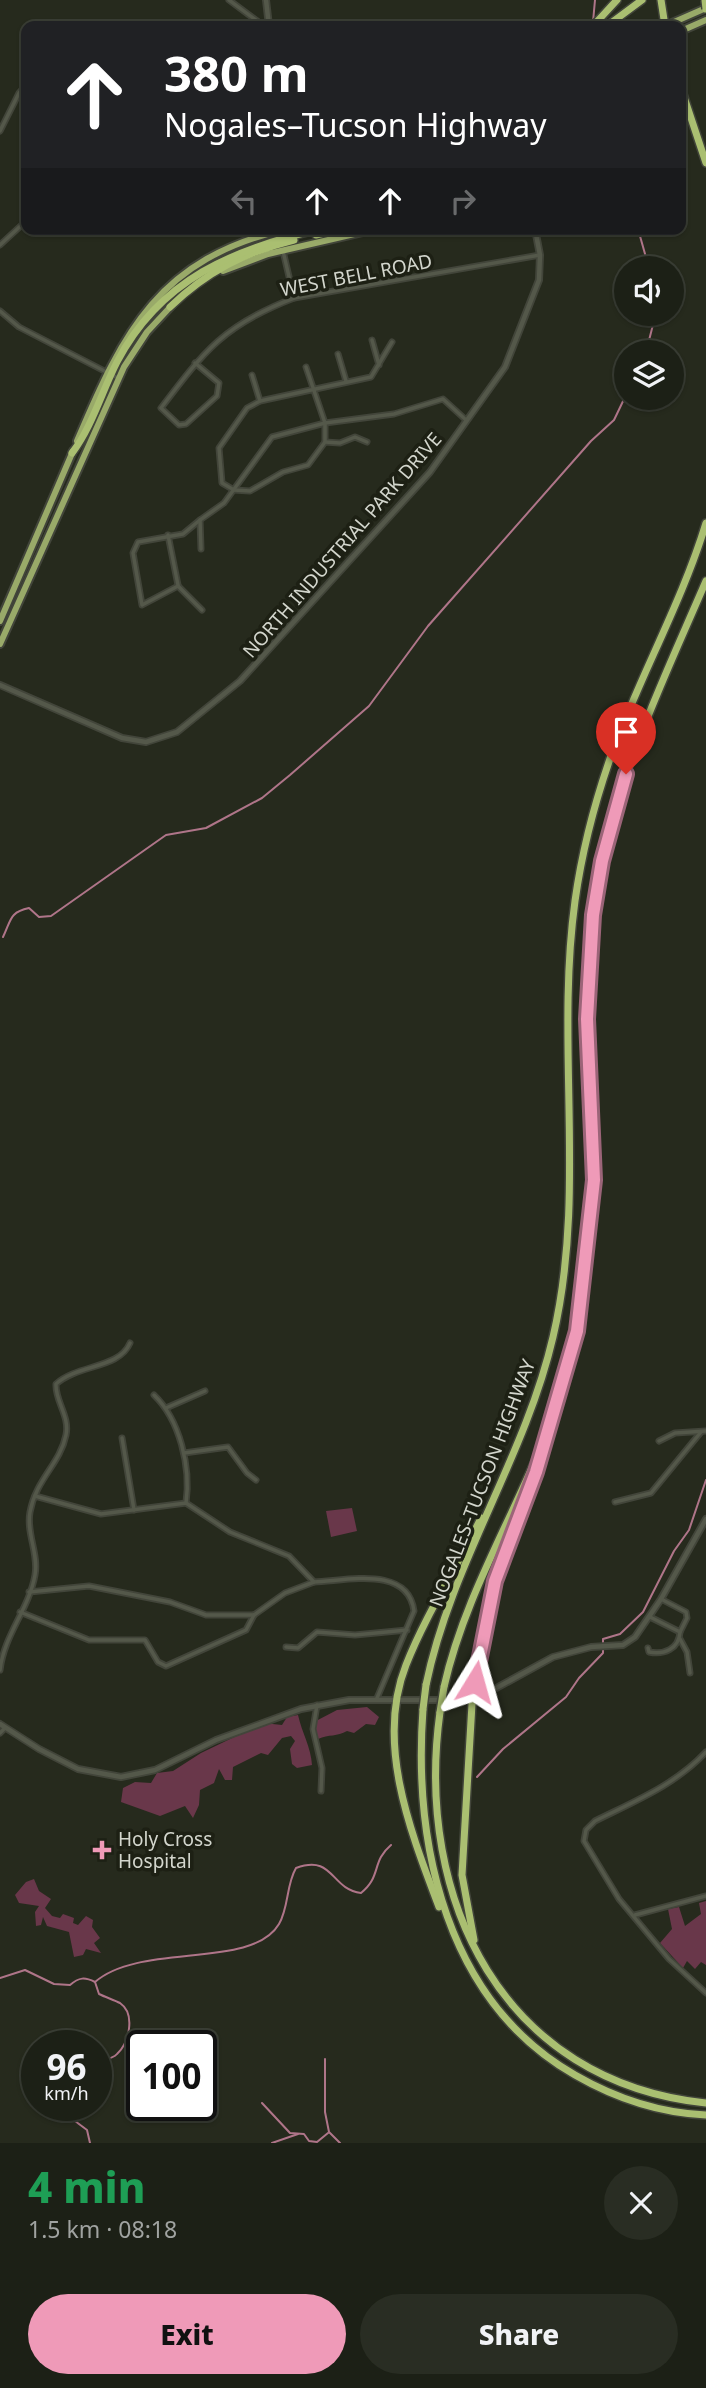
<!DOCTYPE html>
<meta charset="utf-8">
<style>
body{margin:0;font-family:"Noto Sans",sans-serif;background:#292d23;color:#f1f3f6;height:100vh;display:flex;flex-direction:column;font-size:26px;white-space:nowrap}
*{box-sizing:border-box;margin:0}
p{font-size:23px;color:#a0a3a1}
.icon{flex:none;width:38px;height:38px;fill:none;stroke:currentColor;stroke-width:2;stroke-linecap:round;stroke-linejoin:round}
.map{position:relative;height:2143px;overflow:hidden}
.drawer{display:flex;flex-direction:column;background:#1c2016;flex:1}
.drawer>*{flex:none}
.guide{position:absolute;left:21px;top:21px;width:665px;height:214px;border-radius:14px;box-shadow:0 2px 5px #0004,0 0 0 2px #3a3e35;background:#202124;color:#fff;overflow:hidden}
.fabs{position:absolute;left:614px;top:256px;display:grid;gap:14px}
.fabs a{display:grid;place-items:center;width:70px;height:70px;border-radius:50%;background:#1c2016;box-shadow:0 2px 5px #0004,0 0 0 2px #3a3e35;font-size:35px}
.speed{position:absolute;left:21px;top:2030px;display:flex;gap:14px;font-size:35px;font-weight:700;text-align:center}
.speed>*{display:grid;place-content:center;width:91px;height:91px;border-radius:50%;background:#1c2016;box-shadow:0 2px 5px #0004,0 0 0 2px #3a3e35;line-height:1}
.speed small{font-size:18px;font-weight:400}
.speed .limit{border:4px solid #111;border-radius:10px;background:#fff;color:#111}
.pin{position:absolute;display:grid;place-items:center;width:60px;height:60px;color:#fff;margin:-72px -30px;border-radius:50% 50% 50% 0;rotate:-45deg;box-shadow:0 0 7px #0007}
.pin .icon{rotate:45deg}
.me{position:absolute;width:77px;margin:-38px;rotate:8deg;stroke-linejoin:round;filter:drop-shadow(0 0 5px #0008)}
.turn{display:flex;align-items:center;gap:24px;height:147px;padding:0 28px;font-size:32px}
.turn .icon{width:91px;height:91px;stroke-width:2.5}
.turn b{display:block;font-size:49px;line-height:60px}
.lanes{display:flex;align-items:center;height:66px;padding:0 28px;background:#0003;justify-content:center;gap:35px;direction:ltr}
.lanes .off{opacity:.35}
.round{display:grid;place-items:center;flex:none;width:74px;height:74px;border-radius:37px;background:#292d23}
.summary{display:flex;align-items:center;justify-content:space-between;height:119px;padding:0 28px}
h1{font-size:42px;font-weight:800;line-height:52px;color:#1e9e55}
.cta{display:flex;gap:14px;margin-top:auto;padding:14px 28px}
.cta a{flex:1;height:80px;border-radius:42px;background:#ef9ab8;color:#111;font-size:28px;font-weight:800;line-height:80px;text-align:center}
.cta a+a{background:#292d23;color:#f1f3f6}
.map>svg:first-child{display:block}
.green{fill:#69374a}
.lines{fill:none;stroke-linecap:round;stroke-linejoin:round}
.stream{stroke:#af7589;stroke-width:2}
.minor-casing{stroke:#42453a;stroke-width:7}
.tertiary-casing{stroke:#42453a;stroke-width:8}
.trunk-casing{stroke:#42453a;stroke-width:10}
.motorway-casing{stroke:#42453a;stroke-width:10}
.minor{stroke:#54584a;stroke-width:3.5}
.tertiary{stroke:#54584a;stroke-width:4.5}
.trunk{stroke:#99aa69;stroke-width:6}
.motorway{stroke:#aabf71;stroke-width:7}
.motorway-bridge-casing{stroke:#42453a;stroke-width:10;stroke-linecap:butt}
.motorway-bridge{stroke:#aabf71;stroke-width:7}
.route-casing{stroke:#9b6478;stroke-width:18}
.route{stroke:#ef9ab8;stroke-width:12}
.poi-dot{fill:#ef9ab8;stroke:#1d2014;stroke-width:2.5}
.labels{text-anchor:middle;stroke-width:7;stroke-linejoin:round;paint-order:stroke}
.street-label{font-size:19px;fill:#d3d6cd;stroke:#1d2014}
.poi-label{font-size:19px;fill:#d3d6cd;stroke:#1d2014;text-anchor:start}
</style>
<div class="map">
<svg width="706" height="2143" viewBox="0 0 706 2143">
<rect width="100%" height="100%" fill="#262a1d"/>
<g class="green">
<path d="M352,1508l5,23 -26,6 -5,-26z"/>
<path d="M367,1707l12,10 -4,8 -9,-1 -12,9 -7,-2c-10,6 -18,3 -29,8l-4,-17 23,-12z"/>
<path d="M298,1715c4,18 13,32 14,50l-15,3 -5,-4 -2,-15 5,-8 -4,-5 -9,2 -14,17 -7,-2 -28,14 -1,13h-7l-6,-11 -5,14 -14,7 -1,15 -6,13 -8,-12 -25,10 -39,-14 2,-14 12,-6 16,1 6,-10 16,-2 28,-18 62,-30 19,2 5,-8z"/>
<path d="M34,1879l5,12 12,8 -6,9 7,8 8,2 3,-4 11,4 -1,5 5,2 8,-9 7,4 -1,7 8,11 -6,5 7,10 -15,-4 -3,6 -9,2 -5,-25 -22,-6 -4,-9 -2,8 -5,1 -1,-14 4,-6 -20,-3 -4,-8 11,-13z"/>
<path d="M706,1901v64l-5,-3 -6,7 -8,-8 -4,7 -23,-25 12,-14 -4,-20 11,-2 6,19 16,-12 -2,-11z"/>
</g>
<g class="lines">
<g class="stream">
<path d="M593,22l2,-22"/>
<path d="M638,229l11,39"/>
<path d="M646,352l10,-39"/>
<path d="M3,937c8,-16 6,-25 26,-29l10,9 12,-1 115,-81 40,-7 56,-30 28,-23 79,-69 59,-80 163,-185 23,-21 12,-25"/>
<path d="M477,1777l26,-28 63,-52 13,-19 24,-25v-14l17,-5 23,-22 31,-61 15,-21 17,-50"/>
<path d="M0,1978l25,-8 29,14 16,1c9,-8 15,-8 25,-3"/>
<path d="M325,2059v53l4,20 11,11"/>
<path d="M96,2062c7,-2 17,-3 21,-8 12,-11 19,-40 3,-51 -6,-3 -15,-6 -21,-9l-4,-12c46,-40 157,-12 184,-58 10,-17 7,-39 17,-56 38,-14 34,21 65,25 21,-17 10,-31 30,-48"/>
<path d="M262,2103l28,30 14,1 5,7 8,1 11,-9"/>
<path d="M50,2105l10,13 15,3 12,9 3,13"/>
<path d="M272,2143l26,-9"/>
</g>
<defs>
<g id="minor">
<path d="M229,0l35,26"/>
<path d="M0,131l19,-38 7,-8"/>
<path d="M0,245l26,-24"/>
<path d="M283,251l11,47"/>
<path d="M0,311l19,16 99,51"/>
<path d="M372,340l7,25"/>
<path d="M338,354l8,27"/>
<path d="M195,363l24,20 -2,13 -31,28 -7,1 -18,-17c44,-58 63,-83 133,-110l246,-43"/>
<path d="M306,367l19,56v19l-17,23 -25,7 -33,19 -16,-1 -12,-7 -3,-35 28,-40 13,-7 111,-24 21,-35"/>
<path d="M252,375l8,26"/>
<path d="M325,442l15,1 15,-6 12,5"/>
<path d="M200,520l-17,14 -45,8 -5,11 9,52 36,-19 24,24"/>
<path d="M168,535l10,50"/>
<path d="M201,549l-1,-29 24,-17 48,-66 53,-14 69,-9 49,-15 23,21"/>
<path d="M154,1395c26,25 37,72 32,108"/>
<path d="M166,1408l39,-17"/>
<path d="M122,1438l12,72"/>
<path d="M659,1441l16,-8 31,-2"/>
<path d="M184,1453l44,-6 19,26 9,7"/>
<path d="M35,1496l66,18 85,-11 44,29 59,24 25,26c32,-1 94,-17 100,29l-37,87"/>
<path d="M615,1502l36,-9 50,-61"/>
<path d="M29,1592l60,-6 81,16 36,13h48l31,-22 29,-11"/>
<path d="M20,1612l69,28h56l13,22 8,4 80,-36 8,-15"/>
<path d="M650,1617l30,15 7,-14 -1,-6 -25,-13"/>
<path d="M680,1639l7,13 3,21"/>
<path d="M286,1647l12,1 19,-16 38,3 52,-5"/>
<path d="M648,1648l1,4c15,3 30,-3 31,-20"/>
<path d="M0,1670c4,-35 29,-61 35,-95 4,-21 -9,-42 -5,-63 6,-33 30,-48 36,-77 4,-19 -11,-34 -10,-51 22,-20 63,-15 74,-41"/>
<path d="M317,1705l-4,24 9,39 -1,23"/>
<path d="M0,1733l5,-5"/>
<path d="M706,1752c-31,33 -71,49 -111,69l-9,9 -2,11 35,58 50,60 37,34"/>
<path d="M635,1915l71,-19"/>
</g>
<g id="tertiary">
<path d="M266,0l3,26"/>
<path d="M0,685l122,53 24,4 31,-10 63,-51 190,-209 75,-105 34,-87 1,-25 -5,-26"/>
<path d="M0,1724l39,25 39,20 43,8 34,-7 61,-30 85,-31 48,-9h95l45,-8 64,-35 38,-10 32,-2 12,-8 26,-38 45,-80"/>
</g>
<g id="trunk">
<path d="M665,26l41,-18"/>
<path d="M681,31l25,-11"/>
<path d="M223,271l45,-17 108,-25"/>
<path d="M77,441c47,-111 82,-182 209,-212"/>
<path d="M0,621l73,-170"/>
<path d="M0,644l124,-277 23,-35 26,-28"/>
</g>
<g id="motorway">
<path d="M661,0l4,26"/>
<path d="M593,26l24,-26"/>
<path d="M607,26l35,-26"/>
<path d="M681,88l25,75"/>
<path d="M316,235l25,-6"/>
<path d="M170,307c36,-35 75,-55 124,-67"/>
<path d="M72,453c20,-26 30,-62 45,-91 43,-83 117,-113 203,-133"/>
<path d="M426,1685c25,-122 99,-227 127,-348 34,-144 2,-291 22,-436 7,-50 20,-100 37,-148 28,-77 70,-151 94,-230"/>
<path d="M444,1687c28,-125 112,-230 133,-357 8,-49 17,-100 17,-150 1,-89 -11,-177 -1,-266 13,-117 67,-226 113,-333"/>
<path d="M423,1709c-10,138 24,293 152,366 40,23 85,38 131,40"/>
<path d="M440,1712c-26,188 63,370 266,391"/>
<path d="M439,1907c-28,-74 -64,-164 -33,-242 20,-51 51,-98 75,-147"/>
<path d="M474,1940l-12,-65 10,-171 23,-123 42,-118"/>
</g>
</defs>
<use href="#minor" class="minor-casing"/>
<use href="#tertiary" class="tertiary-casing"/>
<use href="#trunk" class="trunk-casing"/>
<use href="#motorway" class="motorway-casing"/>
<use href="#minor" class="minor"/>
<use href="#tertiary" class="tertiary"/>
<use href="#trunk" class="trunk"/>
<use href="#motorway" class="motorway"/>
<defs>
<g id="motorway-bridge">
<path d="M705,0l1,9"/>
<path d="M423,1709l3,-24"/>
<path d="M440,1712l4,-25"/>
</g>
</defs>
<use href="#motorway-bridge" class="motorway-bridge-casing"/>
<use href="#motorway-bridge" class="motorway-bridge"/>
</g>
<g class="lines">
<defs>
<path id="route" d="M475,1682l20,-101 41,-109 41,-141 17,-151 -7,-161 6,-104 9,-54 24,-87"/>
</defs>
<use href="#route" class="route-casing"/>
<use href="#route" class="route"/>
</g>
<path class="poi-dot" d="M98.5 1839.5h7v7h7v7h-7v7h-7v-7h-7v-7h7z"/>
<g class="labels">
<g class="street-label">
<text transform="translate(356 275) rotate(-11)" y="7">WEST BELL ROAD</text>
<text transform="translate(342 545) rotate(-49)" y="7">NORTH INDUSTRIAL PARK DRIVE</text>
<text transform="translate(482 1483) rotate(-69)" y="7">NOGALES–TUCSON HIGHWAY</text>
</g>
<g class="poi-label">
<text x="118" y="1846">Holy Cross<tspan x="118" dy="22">Hospital</tspan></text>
</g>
</g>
</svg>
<div class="fabs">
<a><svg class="icon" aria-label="sound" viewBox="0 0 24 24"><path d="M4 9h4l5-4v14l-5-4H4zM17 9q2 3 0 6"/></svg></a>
<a><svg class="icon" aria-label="layers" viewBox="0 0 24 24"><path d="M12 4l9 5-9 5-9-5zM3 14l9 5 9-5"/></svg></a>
</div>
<div class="speed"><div>96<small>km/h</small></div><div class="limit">100</div></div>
<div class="pin" style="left:626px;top:774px;background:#d93025"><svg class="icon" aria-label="arrive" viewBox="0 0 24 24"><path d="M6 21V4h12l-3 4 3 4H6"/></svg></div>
<svg class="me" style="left:475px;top:1682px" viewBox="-20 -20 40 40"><path d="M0-17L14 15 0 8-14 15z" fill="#ef9ab8" stroke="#fff" stroke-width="4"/></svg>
<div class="guide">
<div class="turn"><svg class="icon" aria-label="ahead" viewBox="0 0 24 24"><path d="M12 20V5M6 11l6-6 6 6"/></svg><div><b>380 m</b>Nogales–Tucson Highway</div></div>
<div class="lanes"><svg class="icon off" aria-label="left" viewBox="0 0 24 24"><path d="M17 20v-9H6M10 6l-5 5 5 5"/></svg><svg class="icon" aria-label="ahead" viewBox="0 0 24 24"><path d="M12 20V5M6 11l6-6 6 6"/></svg><svg class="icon" aria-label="ahead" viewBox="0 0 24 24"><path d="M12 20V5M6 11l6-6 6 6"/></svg><svg class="icon off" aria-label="right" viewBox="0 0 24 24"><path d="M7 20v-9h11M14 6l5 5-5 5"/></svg></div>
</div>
</div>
<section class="drawer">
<div class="summary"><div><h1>4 min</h1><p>1.5 km · 08:18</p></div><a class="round"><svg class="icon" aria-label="close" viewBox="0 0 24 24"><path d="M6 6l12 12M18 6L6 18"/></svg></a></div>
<div class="cta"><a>Exit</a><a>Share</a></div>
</section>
